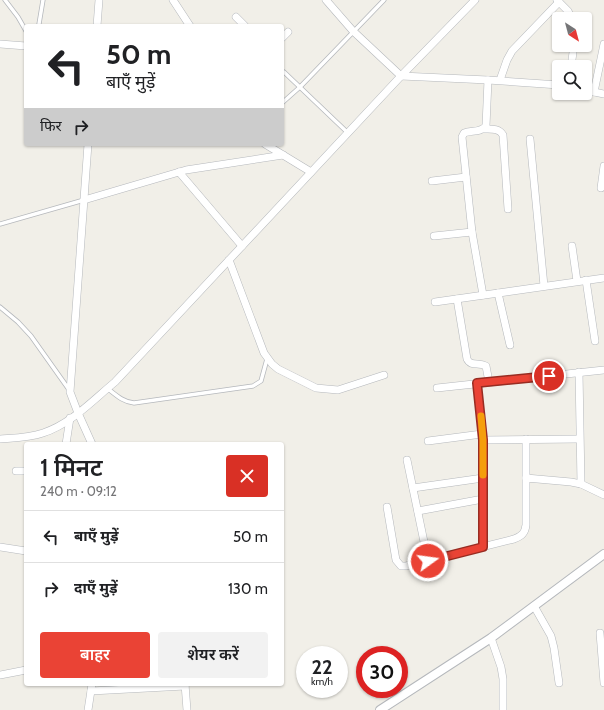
<!DOCTYPE html>
<html lang="hi">
<meta charset="utf-8">
<style>
body{margin:0;font-family:Cabin,"Noto Sans Devanagari",sans-serif;background:#f2f2f2;color:#202124;height:100vh;display:flex;flex-direction:column;font-size:15px;white-space:nowrap}
*{box-sizing:border-box;margin:0}
p{font-size:13px;color:#757577}
.icon{flex:none;width:22px;height:22px;fill:none;stroke:currentColor;stroke-width:2;stroke-linecap:round;stroke-linejoin:round}
.map{position:relative;flex:1;overflow:hidden}
.side{position:absolute;left:24px;top:442px;width:260px;height:244px;display:flex;flex-direction:column;background:#fff;border-radius:4px;box-shadow:0 1px 3px #0004}
.side>*{flex:none}
.hud{position:absolute;left:24px;top:24px;width:260px;height:122px;border-radius:4px;box-shadow:0 1px 3px #0004;background:#fff;color:#202124;overflow:hidden}
.needle{width:26px;rotate:144deg}
.fabs{position:absolute;left:552px;top:12px;display:grid;gap:8px}
.fabs a{display:grid;place-items:center;width:40px;height:40px;border-radius:4px;background:#fff;box-shadow:0 1px 3px #0004;font-size:20px}
.speed{position:absolute;left:296px;top:646px;display:flex;gap:8px;font-size:20px;font-weight:700;text-align:center}
.speed>*{display:grid;place-content:center;width:52px;height:52px;border-radius:50%;background:#fff;box-shadow:0 1px 3px #0004;line-height:1}
.speed small{font-size:10px;font-weight:400}
.speed .limit{border:6px solid #d22;background:#fff;color:#111}
.pin{position:absolute;display:grid;place-items:center;width:34px;height:34px;color:#fff;margin:-17px;border:2px solid #fff;border-radius:50%;box-shadow:0 1px 4px #0007}
.me{position:absolute;width:44px;margin:-22px;rotate:76deg;stroke-linejoin:round;filter:drop-shadow(0 0 3px #0008)}
.turn{display:flex;align-items:center;gap:14px;height:84px;padding:0 16px;font-size:18px}
.turn .icon{width:52px;height:52px;stroke-width:2.5}
.turn b{display:block;font-size:28px;line-height:34px}
.then{display:flex;align-items:center;height:38px;padding:0 16px;background:#0003;gap:8px;font-size:15px}
.round{display:grid;place-items:center;flex:none;width:42px;height:42px;border-radius:4px;background:#f2f2f2}
.headline{display:flex;align-items:center;justify-content:space-between;height:68px;padding:0 16px}
h1{font-size:24px;font-weight:600;line-height:30px}
.action{display:flex;gap:8px;margin-top:auto;padding:8px 16px}
.action a{flex:1;height:46px;border-radius:4px;background:#ea4335;color:#fff;font-size:16px;font-weight:600;line-height:46px;text-align:center}
.action a+a{background:#f2f2f2;color:#202124}
ul{padding:0;list-style:none}
li{display:flex;align-items:center;gap:12px;height:52px;padding:0 16px;border-top:1px solid #e0e0e0}
li div{flex:1}
li b{display:block;font-size:15px}
li em{font-style:normal}
.map>svg:first-child{display:block}
.lines{fill:none;stroke-linecap:round;stroke-linejoin:round}
.service-casing{stroke:#b5b8bc;stroke-width:5}
.minor-casing{stroke:#b5b8bc;stroke-width:8}
.tertiary-casing{stroke:#b5b8bc;stroke-width:10}
.service{stroke:#fff;stroke-width:3.5}
.minor{stroke:#fff;stroke-width:7}
.tertiary{stroke:#fff;stroke-width:8}
.route-casing{stroke:#982c22;stroke-width:10}
.route{stroke:#ea4335;stroke-width:7}
.slow{stroke:#f59e0b;stroke-width:7}
</style>
<div class="map">
<svg width="604" height="710" viewBox="0 0 604 710">
<rect width="100%" height="100%" fill="#f1efe8"/>
<g class="lines">
<defs>
<g id="service">
<path d="M5,0l13,17 8,14"/>
<path d="M39,24l4,-24"/>
<path d="M284,72l64,61"/>
<path d="M282,103l18,-16 84,-87"/>
<path d="M0,224l84,-24"/>
<path d="M0,307l18,15 13,14 39,55"/>
<path d="M107,388c9,7 16,14 27,15l119,-17 8,-5 6,-22"/>
</g>
<g id="minor">
<path d="M173,0l17,26"/>
<path d="M326,0l27,31 48,45 87,4 71,5"/>
<path d="M557,0l11,11 4,8"/>
<path d="M236,17l9,9"/>
<path d="M97,26l2,-26"/>
<path d="M282,38l6,-6"/>
<path d="M0,44l26,2"/>
<path d="M571,67l3,-22"/>
<path d="M500,80l7,-20 5,-9 47,-49"/>
<path d="M585,90l19,4"/>
<path d="M594,92l10,-48"/>
<path d="M484,129c7,0 15,-1 19,6l5,74"/>
<path d="M530,139l14,147"/>
<path d="M88,144l-18,248 8,21 14,31"/>
<path d="M265,144l46,28"/>
<path d="M179,172l63,74"/>
<path d="M432,181l34,-4"/>
<path d="M601,188l3,-22"/>
<path d="M84,200l102,-30 97,-15"/>
<path d="M434,236l38,-4"/>
<path d="M572,246l5,35"/>
<path d="M229,260l35,93 8,11 6,5 38,19 22,2 46,-15"/>
<path d="M586,280l9,61"/>
<path d="M498,293l12,52"/>
<path d="M483,295l-11,-63 -10,-95 2,-4c8,-3 16,0 22,-7l2,-46"/>
<path d="M457,299l10,60c4,8 11,3 19,7l3,16"/>
<path d="M435,302l169,-24"/>
<path d="M579,372l2,112"/>
<path d="M477,383l6,57v107"/>
<path d="M437,388l167,-18"/>
<path d="M0,439c14,-1 29,-1 43,-6 28,-9 50,-33 72,-51l286,-306 74,-76"/>
<path d="M526,439v39"/>
<path d="M483,440l96,-1"/>
<path d="M428,441l54,-7"/>
<path d="M66,444l4,-26"/>
<path d="M407,460l21,101"/>
<path d="M16,471h10"/>
<path d="M413,488l70,-10"/>
<path d="M387,507l9,53 5,6h5l108,-27c8,-3 11,-6 12,-14v-47l45,4 10,2 23,11"/>
<path d="M418,511l65,-12"/>
<path d="M0,547l26,4"/>
<path d="M534,606l17,30 3,12 5,35"/>
<path d="M600,633l4,50"/>
<path d="M491,638l10,29 2,12v31"/>
<path d="M0,675l26,-5"/>
<path d="M185,684l2,26"/>
<path d="M91,691l94,-5"/>
<path d="M88,710l4,-26"/>
</g>
<path id="tertiary" d="M380,710l111,-72 113,-84"/>
</defs>
<use href="#service" class="service-casing"/>
<use href="#minor" class="minor-casing"/>
<use href="#tertiary" class="tertiary-casing"/>
<use href="#service" class="service"/>
<use href="#minor" class="minor"/>
<use href="#tertiary" class="tertiary"/>
</g>
<g class="lines">
<defs>
<path id="route" d="M428,561l55,-14v-107l-6,-57 72,-7"/>
</defs>
<use href="#route" class="route-casing"/>
<use href="#route" class="route"/>
<path class="slow" d="M481,416l2,24v35"/>
</g>
</svg>
<div class="fabs">
<a><svg class="needle" viewBox="-14 -14 28 28"><path d="M0-13l5 13h-10z" fill="#e53935"/><path d="M0 13l5-13h-10z" fill="#757577"/></svg></a>
<a><svg class="icon" aria-label="search" viewBox="0 0 24 24"><circle cx="10" cy="10" r="6"/><path d="M15 15l6 6"/></svg></a>
</div>
<div class="speed"><div>22<small>km/h</small></div><div class="limit">30</div></div>
<div class="pin" style="left:549px;top:376px;background:#d93025"><svg class="icon" aria-label="arrive" viewBox="0 0 24 24"><path d="M6 21V4h12l-3 4 3 4H6"/></svg></div>
<svg class="me" style="left:428px;top:561px" viewBox="-20 -20 40 40"><circle r="17" fill="#ea4335" stroke="#fff" stroke-width="3"/><path d="M0-11L8 9 0 5-8 9z" fill="#fff"/></svg>
<div class="hud">
<div class="turn"><svg class="icon" aria-label="left" viewBox="0 0 24 24"><path d="M17 20v-9H6M10 6l-5 5 5 5"/></svg><div><b>50 m</b>बाएँ मुड़ें</div></div>
<div class="then">फिर<svg class="icon" aria-label="right" viewBox="0 0 24 24"><path d="M7 20v-9h11M14 6l5 5-5 5"/></svg></div>
</div>
<section class="side">
<div class="headline"><div><h1>1 मिनट</h1><p>240 m · 09:12</p></div><a class="round" style="background:#d93025;color:#fff"><svg class="icon" aria-label="close" viewBox="0 0 24 24"><path d="M6 6l12 12M18 6L6 18"/></svg></a></div>
<ul>
<li><svg class="icon" aria-label="left" viewBox="0 0 24 24"><path d="M17 20v-9H6M10 6l-5 5 5 5"/></svg><div><b>बाएँ मुड़ें</b></div><em>50 m</em></li>
<li><svg class="icon" aria-label="right" viewBox="0 0 24 24"><path d="M7 20v-9h11M14 6l5 5-5 5"/></svg><div><b>दाएँ मुड़ें</b></div><em>130 m</em></li>
</ul>
<div class="action"><a>बाहर</a><a>शेयर करें</a></div>
</section>
</div>
